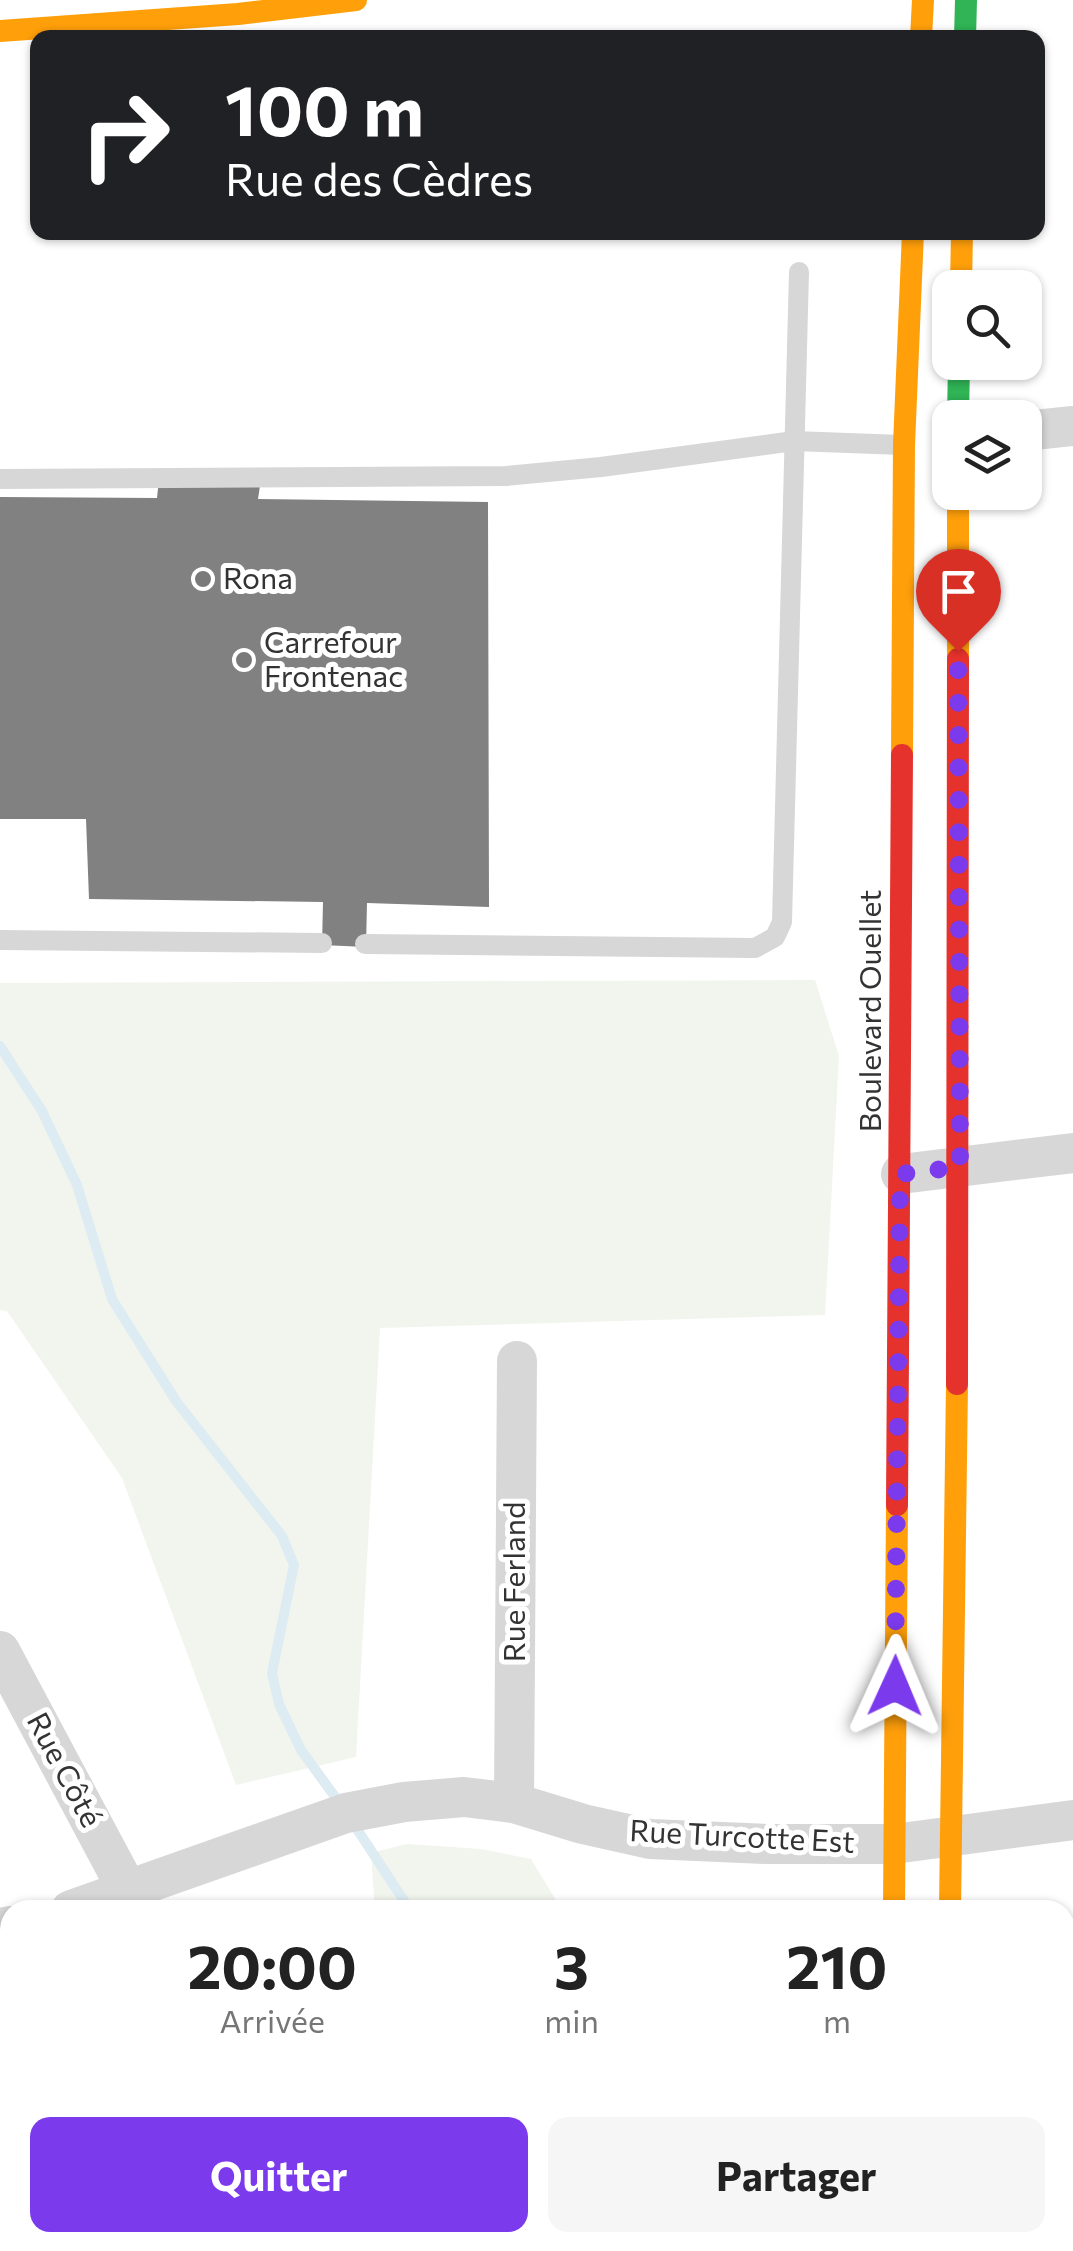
<!DOCTYPE html>
<html lang="fr">
<meta charset="utf-8">
<style>
body{margin:0;font-family:Commissioner,sans-serif;background:#f6f6f6;color:#222;height:100vh;display:flex;flex-direction:column;font-size:38px;white-space:nowrap}
*{box-sizing:border-box;margin:0}
p{font-size:32px;color:#767676}
.icon{flex:none;width:55px;height:55px;fill:none;stroke:currentColor;stroke-width:2;stroke-linecap:round;stroke-linejoin:round}
.map{position:relative;flex:1;overflow:hidden}
.sheet{position:absolute;left:0px;top:1900px;width:1075px;height:352px;display:flex;flex-direction:column;background:#fff;border-radius:30px 30px 0 0;box-shadow:0 2px 8px #0004}
.sheet>*{flex:none}
.banner{position:absolute;left:30px;top:30px;width:1015px;height:210px;border-radius:20px;box-shadow:0 2px 8px #0004;background:#202124;color:#fff;overflow:hidden}
.controls{position:absolute;left:932px;top:270px;display:grid;gap:20px}
.controls a{display:grid;place-items:center;width:110px;height:110px;border-radius:20px;background:#fff;box-shadow:0 2px 8px #0004;font-size:50px}
.pin{position:absolute;display:grid;place-items:center;width:85px;height:85px;color:#fff;margin:-102px -42px;border-radius:50% 50% 50% 0;rotate:-45deg;box-shadow:0 0 10px #0007}
.pin .icon{rotate:45deg}
.me{position:absolute;width:110px;margin:-55px;rotate:1deg;stroke-linejoin:round;filter:drop-shadow(0 0 8px #0008)}
.turn{display:flex;align-items:center;gap:35px;height:210px;padding:0 30px;font-size:45px}
.turn .icon{width:130px;height:130px;stroke-width:2.5}
.turn b{display:block;font-size:70px;line-height:85px}
.eta{display:flex;justify-content:space-evenly;align-items:center;height:170px;text-align:center}
.eta b{font-size:60px;font-weight:700;line-height:70px}
.primary-button{display:flex;gap:20px;margin-top:auto;padding:20px 30px}
.primary-button a{flex:1;height:115px;border-radius:20px;background:#7c3aed;color:#fff;font-size:40px;font-weight:700;line-height:115px;text-align:center}
.primary-button a+a{background:#f6f6f6;color:#222}
.map>svg:first-child{display:block}
.green{fill:#f1f5ed}
.lines{fill:none;stroke-linecap:round;stroke-linejoin:round}
.stream{stroke:#ddebf3;stroke-width:10}
.building{fill:#818181}
.lane{stroke:#d7d7d7;stroke-width:20}
.street{stroke:#d7d7d7;stroke-width:40}
.fast{stroke:#30b455;stroke-width:22}
.slow{stroke:#ff9f0a;stroke-width:22}
.jam{stroke:#e5322d;stroke-width:22}
.route{stroke:#7c3aed;stroke-width:18;stroke-dasharray:0 32.4}
.poi-dot{fill:#7a7a7a;stroke:#fff;stroke-width:4}
.labels{text-anchor:middle;stroke-width:10;stroke-linejoin:round;paint-order:stroke}
.poi-label{font-size:30px;fill:#333;stroke:#fff;text-anchor:start}
.street-label{font-size:30px;fill:#333;stroke:#fff}
</style>
<div class="map">
<svg width="1073" height="2251" viewBox="0 0 1073 2251">
<rect width="100%" height="100%" fill="#fff"/>
<g class="green">
<path d="M815,980l24,76 -14,259 -445,13 -24,429 -120,28 -114,-307 -115,-167 -7,-1v-327z"/>
<path d="M406,1844l75,5 50,10 31,51h-187l-4,-57z"/>
<path d="M696,2243l3,8h-290l-1,-8z"/>
</g>
<g class="lines">
<g class="stream">
<path d="M0,1046l42,65 35,74 35,114 64,102 106,135 12,29 -22,108 7,31 22,46 40,55"/>
<path d="M353,1823l57,87"/>
<path d="M493,2251v-9"/>
</g>
</g>
<path class="building" d="M159,479h102l-3,20 230,3 1,405 -122,-4 -1,44 -44,-2 1,-43 -234,-3 -3,-80h-86v-322l157,1z"/>
<g class="lines">
<g class="lane">
<path d="M0,479l506,-3 95,-9 193,-26 108,4"/>
<path d="M0,940l322,3"/>
<path d="M365,944l390,4 20,-11 7,-15 17,-650"/>
</g>
<g class="street">
<path d="M1025,431l48,-5"/>
<path d="M901,1174l172,-21"/>
<path d="M0,1651l127,238"/>
<path d="M514,1803l3,-442"/>
<path d="M71,1910l275,-97 58,-11 60,-5 50,6 69,21 67,15 117,5h127l179,-24"/>
<path d="M0,1928l10,-2"/>
</g>
<g class="fast">
<path d="M965,38l1,-38"/>
<path d="M958,418l1,-56"/>
<path d="M892,2242v9"/>
</g>
<g class="slow">
<path d="M0,31l238,-17 118,-14"/>
<path d="M921,38l2,-38"/>
<path d="M961,288l1,-56"/>
<path d="M958,492v167"/>
<path d="M902,755l2,-310 9,-213"/>
<path d="M894,1910l3,-405"/>
<path d="M950,1910l7,-526"/>
</g>
<g class="jam">
<path d="M957,1384l1,-725"/>
<path d="M897,1505l5,-750"/>
<path d="M945,2242v9"/>
</g>
</g>
<g class="lines">
<path class="route" d="M895,1686l5,-512 60,-7 -2,-516"/>
</g>
<g class="poi-dot">
<circle cx="203" cy="579" r="10"/>
<circle cx="244" cy="660" r="10"/>
</g>
<g class="labels">
<g class="poi-label">
<text x="223" y="589">Rona</text>
<text x="264" y="653">Carrefour<tspan x="264" dy="34">Frontenac</tspan></text>
</g>
<g class="street-label">
<text transform="translate(871 1011) rotate(-90)" y="10">Boulevard Ouellet</text>
<text transform="translate(515 1582) rotate(-90)" y="10">Rue Ferland</text>
<text transform="translate(64 1770) rotate(62)" y="10">Rue Côté</text>
<text transform="translate(742 1837) rotate(3)" y="10">Rue Turcotte Est</text>
</g>
</g>
</svg>
<div class="controls">
<a><svg class="icon" aria-label="search" viewBox="0 0 24 24"><circle cx="10" cy="10" r="6"/><path d="M15 15l6 6"/></svg></a>
<a><svg class="icon" aria-label="layers" viewBox="0 0 24 24"><path d="M12 4l9 5-9 5-9-5zM3 14l9 5 9-5"/></svg></a>
</div>
<div class="pin" style="left:958px;top:651px;background:#d93025"><svg class="icon" aria-label="arrive" viewBox="0 0 24 24"><path d="M6 21V4h12l-3 4 3 4H6"/></svg></div>
<svg class="me" style="left:895px;top:1686px" viewBox="-20 -20 40 40"><path d="M0-17L14 15 0 8-14 15z" fill="#7c3aed" stroke="#fff" stroke-width="4"/></svg>
<div class="banner">
<div class="turn"><svg class="icon" aria-label="right" viewBox="0 0 24 24"><path d="M7 20v-9h11M14 6l5 5-5 5"/></svg><div><b>100 m</b>Rue des Cèdres</div></div>
</div>
<section class="sheet">
<div class="eta">
<div><b>20:00</b><p>Arrivée</p></div>
<div><b>3</b><p>min</p></div>
<div><b>210</b><p>m</p></div>
</div>
<div class="primary-button"><a>Quitter</a><a>Partager</a></div>
</section>
</div>
